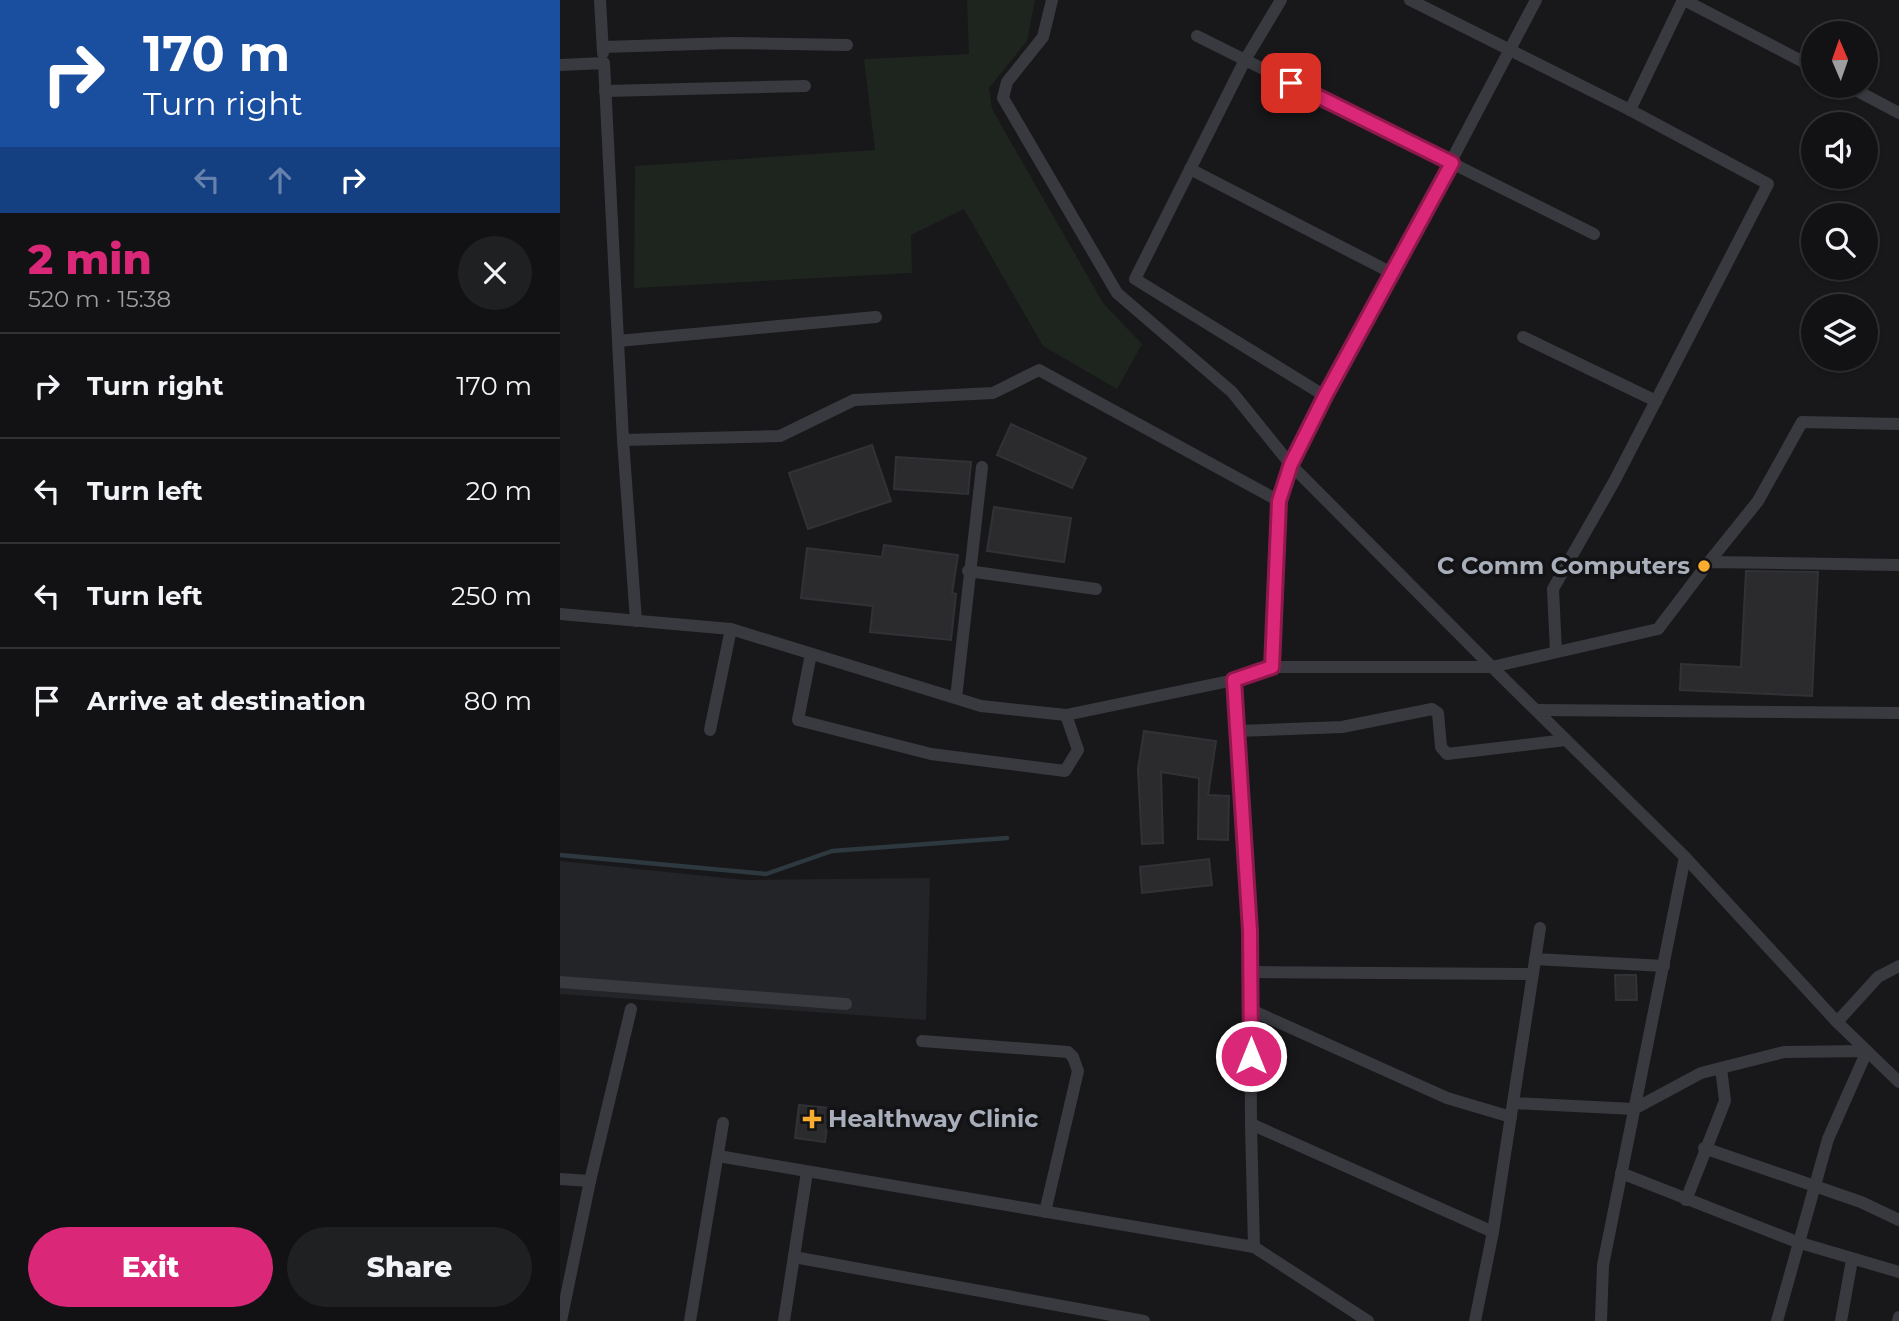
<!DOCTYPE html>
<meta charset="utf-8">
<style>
body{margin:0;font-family:Montserrat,sans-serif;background:#1f2022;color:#f1f3f6;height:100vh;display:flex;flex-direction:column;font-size:26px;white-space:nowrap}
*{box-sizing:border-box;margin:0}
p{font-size:23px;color:#9c9ea0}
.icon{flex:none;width:38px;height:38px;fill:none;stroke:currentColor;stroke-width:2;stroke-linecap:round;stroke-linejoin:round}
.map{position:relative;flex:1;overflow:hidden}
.details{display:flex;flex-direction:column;background:#121214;width:560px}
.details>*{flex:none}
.top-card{background:#1a4fa0;color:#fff;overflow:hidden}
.needle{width:46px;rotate:358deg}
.controls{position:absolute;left:1241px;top:21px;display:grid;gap:14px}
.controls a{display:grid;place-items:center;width:77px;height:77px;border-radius:50%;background:#121214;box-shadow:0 2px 5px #0004,0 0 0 2px #313234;font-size:35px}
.pin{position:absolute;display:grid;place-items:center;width:60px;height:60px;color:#fff;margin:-30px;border-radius:14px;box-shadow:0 4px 10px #0006}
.me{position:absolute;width:77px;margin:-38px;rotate:0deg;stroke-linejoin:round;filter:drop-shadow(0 0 5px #0008)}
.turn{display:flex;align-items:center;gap:24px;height:147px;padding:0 28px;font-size:32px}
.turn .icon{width:91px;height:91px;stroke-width:2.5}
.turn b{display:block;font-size:49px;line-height:60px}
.lanes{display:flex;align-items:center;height:66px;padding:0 28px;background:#0003;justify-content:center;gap:35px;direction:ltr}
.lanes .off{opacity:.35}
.round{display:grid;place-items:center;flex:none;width:74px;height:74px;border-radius:37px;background:#1f2022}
.headline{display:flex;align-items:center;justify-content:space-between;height:119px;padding:0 28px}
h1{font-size:42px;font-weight:800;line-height:52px;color:#db2777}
.button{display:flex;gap:14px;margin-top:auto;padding:14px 28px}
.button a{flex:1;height:80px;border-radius:42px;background:#db2777;color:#fff;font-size:28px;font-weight:800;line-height:80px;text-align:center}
.button a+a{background:#1f2022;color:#f1f3f6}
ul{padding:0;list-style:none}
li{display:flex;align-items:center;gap:21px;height:105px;padding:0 28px;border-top:2px solid #313234}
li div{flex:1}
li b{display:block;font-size:26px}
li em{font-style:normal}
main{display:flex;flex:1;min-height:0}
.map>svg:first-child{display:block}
.built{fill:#232427}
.green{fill:#1d251e}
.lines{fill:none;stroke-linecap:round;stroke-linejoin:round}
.stream{stroke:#2d383f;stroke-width:4.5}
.building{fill:#2b2b2e;stroke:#313236;stroke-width:2}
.minor{stroke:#383a3f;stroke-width:12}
.route-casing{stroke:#8e194d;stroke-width:18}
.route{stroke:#db2777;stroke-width:12}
.poi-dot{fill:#fbad2f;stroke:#131315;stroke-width:2.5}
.labels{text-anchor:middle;stroke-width:7;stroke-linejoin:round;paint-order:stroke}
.poi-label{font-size:24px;font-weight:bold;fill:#a9afba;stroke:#131315;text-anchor:end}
</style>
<main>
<section class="details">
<div class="top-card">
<div class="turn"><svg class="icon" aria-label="right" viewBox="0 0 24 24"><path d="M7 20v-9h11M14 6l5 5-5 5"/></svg><div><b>170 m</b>Turn right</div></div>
<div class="lanes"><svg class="icon off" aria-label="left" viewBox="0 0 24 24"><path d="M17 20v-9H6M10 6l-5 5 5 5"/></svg><svg class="icon off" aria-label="ahead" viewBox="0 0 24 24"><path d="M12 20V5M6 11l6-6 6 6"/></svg><svg class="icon" aria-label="right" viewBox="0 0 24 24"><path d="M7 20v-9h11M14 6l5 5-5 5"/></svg></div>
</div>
<div class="headline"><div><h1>2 min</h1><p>520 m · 15:38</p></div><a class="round"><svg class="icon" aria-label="close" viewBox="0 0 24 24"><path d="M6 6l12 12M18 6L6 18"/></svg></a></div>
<ul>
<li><svg class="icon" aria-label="right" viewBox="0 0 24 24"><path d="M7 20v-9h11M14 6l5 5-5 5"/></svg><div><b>Turn right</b></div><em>170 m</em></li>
<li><svg class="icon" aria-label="left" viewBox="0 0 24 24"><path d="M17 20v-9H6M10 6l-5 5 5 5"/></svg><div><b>Turn left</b></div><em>20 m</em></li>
<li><svg class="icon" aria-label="left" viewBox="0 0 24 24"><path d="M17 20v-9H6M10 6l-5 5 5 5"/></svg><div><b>Turn left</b></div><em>250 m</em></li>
<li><svg class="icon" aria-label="arrive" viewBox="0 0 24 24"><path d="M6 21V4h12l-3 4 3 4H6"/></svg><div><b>Arrive at destination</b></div><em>80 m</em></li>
</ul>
<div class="button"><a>Exit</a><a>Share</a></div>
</section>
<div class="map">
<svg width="1339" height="1321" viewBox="0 0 1339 1321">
<rect width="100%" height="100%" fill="#18181a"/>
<path class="built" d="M0,861l185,19 185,-2 -4,142 -366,-26z"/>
<path class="green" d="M407,0h68l-8,41 -38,47 3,21 111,194 39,41 -25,45 -74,-43 -79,-137 -53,26 1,38 -278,15 1,-122 240,-16 -11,-91 105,-5z"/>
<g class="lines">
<path class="stream" d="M0,855l206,19 66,-23 175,-13"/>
</g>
<g class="building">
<path d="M451,424l75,34 -14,30 -75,-33z"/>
<path d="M312,445l19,56 -83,28 -19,-56z"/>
<path d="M336,457l75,5 -3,32 -74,-5z"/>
<path d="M434,507l77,11 -7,44 -77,-11z"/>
<path d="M324,545l74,10 -6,38 4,1 -5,46 -81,-8 3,-26 -72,-8 6,-50 75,9z"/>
<path d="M1186,571l72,1 -6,124 -132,-6 1,-26 60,3z"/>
<path d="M584,731l72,10 -8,54 21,1 -1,44 -30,-1 1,-61 -38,-6 2,71 -21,1 -4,-75z"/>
<path d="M649,859l3,26 -70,8 -2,-26z"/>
<path d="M1055,975h21l1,25h-21z"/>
<path d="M239,1105l30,3 -4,34 -30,-4z"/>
</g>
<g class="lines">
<g class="minor">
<path d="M40,0l3,53"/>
<path d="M492,0l-9,37 -36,45 -4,16 114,195 115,99 59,73 201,202 166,-38 51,-67 190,3"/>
<path d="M721,0l-36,60 -110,219 190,117"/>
<path d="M850,0l220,110 138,74 -153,296 -62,109 3,63"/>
<path d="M1124,0l129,67"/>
<path d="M637,36l397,198"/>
<path d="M43,47l127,-4 117,2"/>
<path d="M0,65l44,-2 19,377 157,-4 74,-36 139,-7 46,-23 240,131"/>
<path d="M1288,86l51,27"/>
<path d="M45,91l200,-5"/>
<path d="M1070,110l53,-110"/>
<path d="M630,169l202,104"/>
<path d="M963,337l133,64"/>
<path d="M58,341l258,-24"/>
<path d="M63,440l13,181"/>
<path d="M1149,562l49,-61 44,-79 97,2"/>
<path d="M408,571l128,18"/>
<path d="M0,614l171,15 250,77 85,9 168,-35 38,-13h220l193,190 152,165 62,60"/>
<path d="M251,654l-13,66 133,34 134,17 13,-21 -12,-35"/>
<path d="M712,667l7,-166 12,-36 245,-465"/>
<path d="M674,680l16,251 1,193 242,108 -18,89"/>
<path d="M396,698l26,-231"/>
<path d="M976,710l363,3"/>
<path d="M150,730l21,-101"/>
<path d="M677,731l105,-4 90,-18 6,4 3,34 6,7 119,-14"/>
<path d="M975,959l129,7"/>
<path d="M690,972l283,2"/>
<path d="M0,982l286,22"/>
<path d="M691,1010l196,88 64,19"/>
<path d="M1277,1022l41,-45 21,-11"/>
<path d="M362,1041l146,11 5,5 5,14 -33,141"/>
<path d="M953,1103l121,6 67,-36 83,-21 83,-1 -39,88 -51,182"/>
<path d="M691,1124l3,123"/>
<path d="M1144,1148l157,54 38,18"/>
<path d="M158,1156l536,91 114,74"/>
<path d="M1061,1173l176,69 102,30"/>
<path d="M0,1179l30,2"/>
<path d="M1126,1200l39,-99 -4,-33"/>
<path d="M933,1232l47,-304"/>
<path d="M234,1257l350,64"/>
<path d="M1,1321l29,-140 41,-172"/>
<path d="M130,1321l33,-198"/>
<path d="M224,1321l23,-149"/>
<path d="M1041,1321l2,-56 82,-408"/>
<path d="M1281,1321l11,-61"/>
<path d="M1338,1321l1,-4"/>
</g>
</g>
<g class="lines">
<defs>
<path id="route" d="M691,1056l-1,-125 -16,-251 38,-13 7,-166 12,-37 34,-68 127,-233 -161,-80"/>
</defs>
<use href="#route" class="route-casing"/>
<use href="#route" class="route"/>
</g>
<g class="poi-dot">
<circle cx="1144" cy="566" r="7"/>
<path d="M248.5 1108.5h7v7h7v7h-7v7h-7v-7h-7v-7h7z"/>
</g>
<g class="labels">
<g class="poi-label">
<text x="1130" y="574">C Comm Computers</text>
<text x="268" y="1127" text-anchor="start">Healthway Clinic</text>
</g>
</g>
</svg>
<div class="controls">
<a><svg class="needle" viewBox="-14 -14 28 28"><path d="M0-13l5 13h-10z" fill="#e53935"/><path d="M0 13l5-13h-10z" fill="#9c9ea0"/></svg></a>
<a><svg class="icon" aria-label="sound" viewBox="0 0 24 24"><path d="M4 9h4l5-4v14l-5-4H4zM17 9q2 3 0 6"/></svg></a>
<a><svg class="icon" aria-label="search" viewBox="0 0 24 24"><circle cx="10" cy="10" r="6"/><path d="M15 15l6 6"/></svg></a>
<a><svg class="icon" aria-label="layers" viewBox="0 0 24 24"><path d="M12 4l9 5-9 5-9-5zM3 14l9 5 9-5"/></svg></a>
</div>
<div class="pin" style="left:731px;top:83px;background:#d93025"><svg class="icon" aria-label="arrive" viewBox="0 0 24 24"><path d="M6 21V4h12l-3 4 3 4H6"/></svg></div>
<svg class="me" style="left:691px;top:1056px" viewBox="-20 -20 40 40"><circle r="17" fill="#db2777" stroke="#fff" stroke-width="3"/><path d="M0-11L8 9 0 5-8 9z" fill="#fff"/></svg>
</div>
</main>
